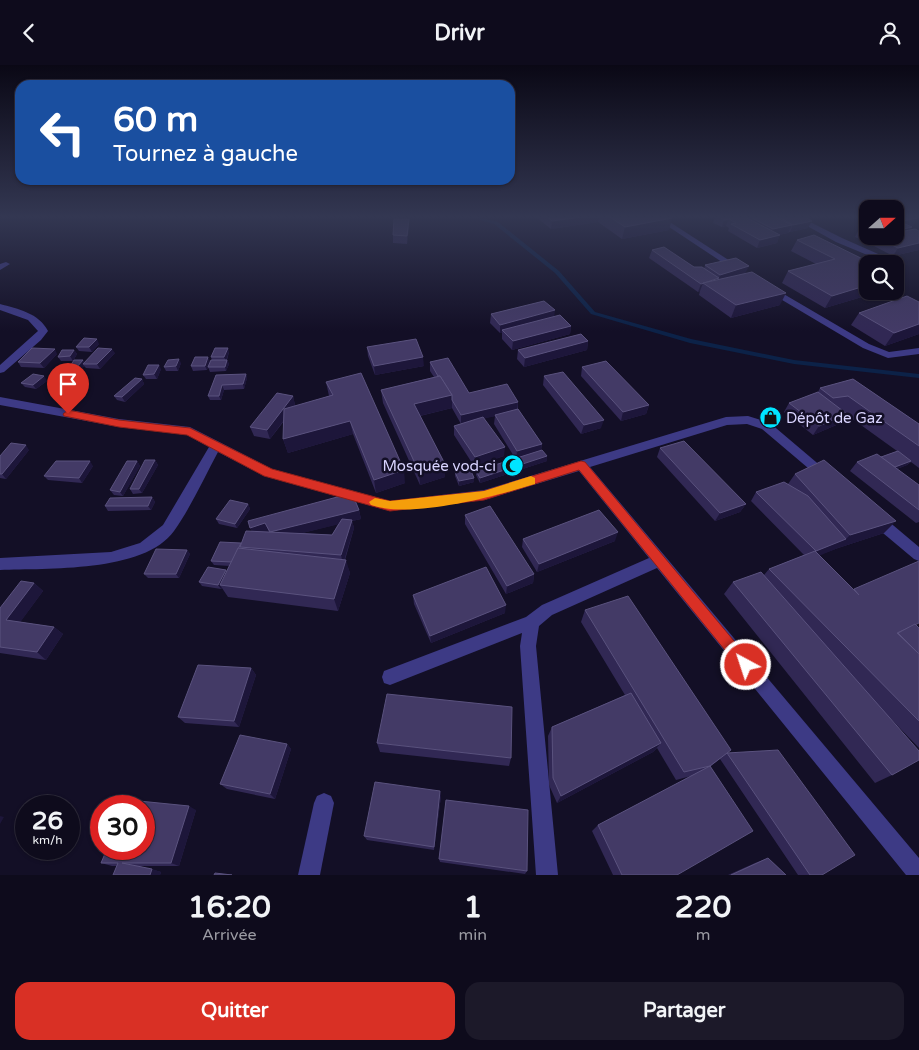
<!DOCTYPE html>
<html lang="fr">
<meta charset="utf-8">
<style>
body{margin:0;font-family:"Varela Round",sans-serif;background:#1c1929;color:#f1f3f6;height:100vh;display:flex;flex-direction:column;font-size:19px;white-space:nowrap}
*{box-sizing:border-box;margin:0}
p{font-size:16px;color:#9b9ba3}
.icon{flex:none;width:28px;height:28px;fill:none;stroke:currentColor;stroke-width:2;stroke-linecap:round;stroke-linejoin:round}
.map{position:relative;height:810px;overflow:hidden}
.side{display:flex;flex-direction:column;background:#0e0b1c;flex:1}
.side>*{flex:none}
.banner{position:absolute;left:15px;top:15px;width:500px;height:105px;border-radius:15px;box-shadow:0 1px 4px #0004,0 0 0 1px #2e2b3b;background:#1a4fa0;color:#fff;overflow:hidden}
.needle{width:32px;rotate:69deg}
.buttons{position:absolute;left:859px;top:135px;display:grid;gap:10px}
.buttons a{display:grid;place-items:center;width:45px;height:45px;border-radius:10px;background:#0e0b1c;box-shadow:0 1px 4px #0004,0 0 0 1px #2e2b3b;font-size:25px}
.speed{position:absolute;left:15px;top:730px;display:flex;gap:10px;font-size:25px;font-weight:700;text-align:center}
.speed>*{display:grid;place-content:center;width:65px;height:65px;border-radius:50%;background:#0e0b1c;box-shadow:0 1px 4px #0004,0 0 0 1px #2e2b3b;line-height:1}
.speed small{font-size:12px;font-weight:400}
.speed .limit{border:8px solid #d22;background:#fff;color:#111}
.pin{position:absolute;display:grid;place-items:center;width:42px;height:42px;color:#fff;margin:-51px -21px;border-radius:50% 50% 50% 0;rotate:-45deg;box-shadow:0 0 5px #0007}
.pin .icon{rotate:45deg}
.me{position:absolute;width:55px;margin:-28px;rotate:320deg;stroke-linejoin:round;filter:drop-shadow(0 0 4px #0008)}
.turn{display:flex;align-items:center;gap:18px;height:105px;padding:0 15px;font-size:22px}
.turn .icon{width:65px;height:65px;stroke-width:2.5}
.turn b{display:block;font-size:35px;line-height:42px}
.eta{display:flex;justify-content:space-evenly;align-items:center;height:85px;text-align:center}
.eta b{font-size:30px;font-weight:700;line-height:35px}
.action{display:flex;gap:10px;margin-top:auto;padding:10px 15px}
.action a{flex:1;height:58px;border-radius:15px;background:#d93025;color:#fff;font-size:20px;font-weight:700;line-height:58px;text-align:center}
.action a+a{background:#1c1929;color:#f1f3f6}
header{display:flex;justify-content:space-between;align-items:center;height:65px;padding:0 15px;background:#0e0b1c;font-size:22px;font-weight:700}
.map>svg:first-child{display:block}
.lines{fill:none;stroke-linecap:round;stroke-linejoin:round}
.stream{fill:#0c2248;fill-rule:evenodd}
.street{fill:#3d3a85;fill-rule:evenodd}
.wall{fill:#312854;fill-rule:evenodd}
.shaded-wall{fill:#1d163a}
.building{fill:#433a66;stroke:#5a527e}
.route{fill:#d93025;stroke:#8d1f18}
.slow{fill:#f59e0b}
.labels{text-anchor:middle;stroke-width:5;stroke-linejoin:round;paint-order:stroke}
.poi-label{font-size:15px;fill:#d9d4ff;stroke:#130f26;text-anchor:start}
</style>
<header><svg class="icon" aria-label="back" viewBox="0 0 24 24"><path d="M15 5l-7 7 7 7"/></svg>Drivr<svg class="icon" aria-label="person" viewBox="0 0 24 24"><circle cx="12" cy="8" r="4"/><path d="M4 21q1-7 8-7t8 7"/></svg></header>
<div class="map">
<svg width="919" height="810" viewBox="0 0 919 810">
<rect width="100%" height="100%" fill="#130f26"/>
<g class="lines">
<path class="stream" d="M470,152h8l20,5 61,49 36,41 96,27 103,21 125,14v4l-125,-14 -104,-21 -99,-29 -36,-41 -61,-49z"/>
<g class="street">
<path d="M654,152h8l82,53 -7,2z"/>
<path d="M791,152h9l42,21 61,27 -7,2 -1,-3h-6l-53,-22z"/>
<path d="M6,197l4,2 -10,6v-6z"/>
<path d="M770,221l99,58 20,8 30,-4v6l-31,4 -25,-10 -96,-57v-4z"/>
<path d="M0,239c18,5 39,9 48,27l-7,9 -37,32 -4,1v-8l38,-34 -10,-11 -28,-10z"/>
<path d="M0,332l119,22 71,8 82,42 118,32 94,-11 242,-73 22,-1 22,7 59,50 2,3 -2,3h-8l-59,-50 -15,-5 -20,1 -137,42 329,391v17h-13l-249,-307 -105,47 -13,11 -3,20 22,229h-22l-16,-229 2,-13 -132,52 -6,-2 -2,-6 2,-6 142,-54 16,-12 107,-47 -70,-87 -95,29 -94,11 -126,-35 -46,-24c-14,26 -27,55 -44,79 -30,42 -128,37 -174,39v-12l111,-6 29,-9 23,-18 46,-78 -22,-12 -68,-8 -119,-22z"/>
<path d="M876,449l5,1 38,32v14l-5,-2 -43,-36 -2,-4 2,-4z"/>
<path d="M324,728l7,3 3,7 -14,72h-22l16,-72 3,-7z"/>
</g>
</g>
<g class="wall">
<path d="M536,152h134l-1,13 -47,9 -24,-17 -47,7z"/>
<path d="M715,152h90l3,11 -18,4h-1l-1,1 -9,2 -2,8 -20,5 -29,-17 1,-3 -3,-2 -4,1 -9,-4z"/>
<path d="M895,152l22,1 -4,8h-3l2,1 -2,3 9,1v19l-26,6 -21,-11 1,-3 -5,1 -13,-6 4,-8 9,-2v9h27z"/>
<path d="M409,161l-2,18 -14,-1v-8z"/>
<path d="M797,175l76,24 -5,27h14l-57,17 -43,-25 6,-12 28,-7 -25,-13z"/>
<path d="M652,185l42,17 10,2 1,-4 41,8 34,32 -49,13 -32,-23 1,-4 -2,1 -49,-34z"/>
<path d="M919,237v32l-34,12 -34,-21 8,-12z"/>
<path d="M491,249l63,3 17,9 -1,8 -58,16 -10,-11v-6h-2l-10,-10z"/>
<path d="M588,276l-1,9 -63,17 -7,-8 1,-9z"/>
<path d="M99,279l-7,8 -13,-1 -3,-4z"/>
<path d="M367,282l57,19 -49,9 -7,-19z"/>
<path d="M74,285l3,4 -4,7h-12l-3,-4z"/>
<path d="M229,287l-2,8 2,4 -3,7 -16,1 -2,-5 4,-7 -1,-3z"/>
<path d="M115,288l-15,16 -14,-1 -2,-2 -4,6h-9l-2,-4 14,-8 1,3z"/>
<path d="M57,289l-13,14 -23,-1 -3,-5z"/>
<path d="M210,296l-3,9 -14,1 -2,-5z"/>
<path d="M430,297l39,31 49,9v7l24,35 -1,6 6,11 -67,22 -4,-8v-4l39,-13 -21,-34 1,-8 -11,2 20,38 -30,10 -20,-31v-9l7,-2 -9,-16 -32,8 25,48v13l-25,8 -37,-82 -2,-13 53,-13 -4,-6z"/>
<path d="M181,298l-3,8h-12l-2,-4z"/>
<path d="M582,302l67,38 -3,9 -25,7 -40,-45z"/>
<path d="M161,304l-4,10h-11l-3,-4z"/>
<path d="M246,309l1,4 -3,11 -20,1 -3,10h-11l-2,-4 8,-21z"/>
<path d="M544,311l57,52 -20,6 -38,-49z"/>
<path d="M142,314l2,5 -19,18 -8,-2 -3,-4z"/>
<path d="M853,314l66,45v44l-8,-6 -4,3 -10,4 22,16v37l-3,1 -66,-52 7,-9 24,-5 16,-6 -50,-36 -6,8 -28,12 -29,-23 5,-9 29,-11 2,-4z"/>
<path d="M47,316l-11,8 -11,-2 -4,-4z"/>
<path d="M326,317l79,101 -29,10 -23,-59 -65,19 -5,-14 1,-18 -14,18 -16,-3 -4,-9 43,-31 2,9v1l34,-10z"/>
<path d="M660,383l86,56 -6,8 -25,9 -58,-64z"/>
<path d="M29,385l-23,29 -6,-1v-22z"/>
<path d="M155,395l3,5 -16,28 -9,1 -3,-5z"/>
<path d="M137,396l3,5 -17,30 -9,-1 -4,-5z"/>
<path d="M93,401l-11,17 -34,-3 -4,-4z"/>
<path d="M455,407l19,6v4l-15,4 -4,-10z"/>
<path d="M795,409l89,59 -46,15 -19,7 34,34h1l65,39v120l-30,-31 3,58 -17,8 -151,-189 9,-12 31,-7 5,-6 35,-14 -53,-54 5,-9 32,-8z"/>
<path d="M152,432l3,5 -4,8 -43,1 -3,-5z"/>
<path d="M248,439l2,5 -13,19 -18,-4 -3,-5z"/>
<path d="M359,445l2,9 -9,2 2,7 -9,32 5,13 -12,38 -110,-14 -6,-9 -1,1 -19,-3 -3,-4 27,-12 1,1 3,-5 -16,-1 -3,-4 30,-18 11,-12 -4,-10zM338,459l-6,11 -30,-2z"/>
<path d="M465,450l69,59 -1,9 -27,11 -41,-70z"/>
<path d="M523,474l92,2 -78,31 -15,-25z"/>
<path d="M187,485l3,4 -11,24h-31l-4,-4z"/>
<path d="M34,518l9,8 -23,31 34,5 9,7 -17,26 -46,-7v-45z"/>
<path d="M413,530l92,18 -74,30 -17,-39z"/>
<path d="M585,545l142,143 95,122h-24l-78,-116 -9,7 -34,109h-64l-21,-44 6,-6 93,-49 -15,4 -19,-32 -4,4 -96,51 -8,-18 -1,-49 4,-9 73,-32 -44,-73z"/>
<path d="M251,603l5,7 -17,52 -54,-4 -7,-6z"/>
<path d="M377,678l134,15 -2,8 -129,-14z"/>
<path d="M287,679l4,5 -16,50 -48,-10 -7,-5z"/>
<path d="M441,731l-7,54 -67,-10 -3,-4z"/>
<path d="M196,745l-17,56h-40l22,6 -1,3h-47l4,-9h-5l-11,-3z"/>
<path d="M768,793l18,17h-58l27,-12z"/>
<path d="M439,794l88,12 -2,3 -85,-12z"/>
</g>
<g class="shaded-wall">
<path d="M581,152h18l-1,5 -47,7 1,-8z"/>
<path d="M905,152l12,1 -4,8 -14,3z"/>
<path d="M672,153l-3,12 -47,9 3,-12z"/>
<path d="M409,154v7l-2,18v-8z"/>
<path d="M729,154l-3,7 -4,1 2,-7z"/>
<path d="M812,156l-4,7 -18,4 3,-7z"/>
<path d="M792,160l-4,8 -18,4 3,-8z"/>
<path d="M912,162l-5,8 -25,5 -6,-3 -3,5 -5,1 4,-7h23v-5z"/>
<path d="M780,170l-3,8 -20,5 3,-8z"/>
<path d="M919,178v7l-26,6 5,-8z"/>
<path d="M749,201l-4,8 -42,9 -3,8 -2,1 3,-8 18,-6 1,-3z"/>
<path d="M899,211l-4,7v-6z"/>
<path d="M868,220v6h14l-57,17 7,-12z"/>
<path d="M786,228l-6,12 -49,13 5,-13z"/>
<path d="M555,245l-1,9 -52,11v3h-2v-8z"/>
<path d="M919,259v10l-34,12 9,-13z"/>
<path d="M571,261l-1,8 -58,16 1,-9z"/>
<path d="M97,274l2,5 -7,8 -3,-5z"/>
<path d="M588,276l-1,9 -63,17 1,-9z"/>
<path d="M228,283l1,4 -3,9 -2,-4z"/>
<path d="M55,284l2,5 -13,14 -4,-5z"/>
<path d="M112,284l3,4 -15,16 -3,-5z"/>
<path d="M74,285l3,4 -4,7 -3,-5z"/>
<path d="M208,292l2,4 -3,9 -2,-4z"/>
<path d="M423,292l1,9 -49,9 -1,-9z"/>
<path d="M179,294l2,4 -3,8 -2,-5z"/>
<path d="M83,295l2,4h-2l1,2 -4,6 -3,-5z"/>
<path d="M227,295l2,4 -3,7 -1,-4z"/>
<path d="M159,300l2,4 -4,10 -3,-5z"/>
<path d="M246,309l1,4 -3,11 -1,-5z"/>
<path d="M44,311l3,5 -11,8 -3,-4z"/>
<path d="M142,314l2,5 -19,18 -3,-5z"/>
<path d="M222,320l2,5 -3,10 -2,-4z"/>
<path d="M452,330v13l-37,9 -1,-13z"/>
<path d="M293,331l2,9 -25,34 -3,-9z"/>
<path d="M518,337l-1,9 -56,13v-9z"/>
<path d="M649,340l-3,9 -25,7 2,-9z"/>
<path d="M847,349l-6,9 -28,12 6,-9z"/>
<path d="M604,355l-3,8 -20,6 3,-9z"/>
<path d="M350,356l3,13 -65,19 -5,-14z"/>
<path d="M542,379l-2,9 -24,7 1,-9z"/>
<path d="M26,380l3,5 -23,29 -4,-5z"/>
<path d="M505,382l-1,9 -30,10 1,-9z"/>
<path d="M547,391v5l-67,22v-5z"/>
<path d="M155,395l3,5 -16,28 -3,-4z"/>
<path d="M90,396l3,5 -11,17 -3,-5z"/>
<path d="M137,396l3,5 -17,30 -3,-4z"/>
<path d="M911,396l-4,4 -18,7 4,-4z"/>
<path d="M445,399v13l-25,8 -1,-13z"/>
<path d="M404,405l1,13 -29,10 -2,-13z"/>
<path d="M474,413v4l-15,4v-5z"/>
<path d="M152,432l3,5 -4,8 -3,-4z"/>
<path d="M248,439l2,5 -13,19 -2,-4z"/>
<path d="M746,439l-6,8 -25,9 5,-8z"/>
<path d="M359,445l2,9 -9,2 2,7 -11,36 -2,-9 11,-34 -78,19 -4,-8z"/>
<path d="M896,456l-12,12 -46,15 -29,12 7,-9 30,-12 4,-4z"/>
<path d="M265,458l4,9 -15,4 -4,-8z"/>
<path d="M618,467l-3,9 -78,31 2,-8z"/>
<path d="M187,485l3,4 -11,24 -3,-4z"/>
<path d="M346,495l4,13 -12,38 -4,-12z"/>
<path d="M226,505l3,5 -9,10 2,3 -1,1 -3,-4z"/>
<path d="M534,509l-1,9 -27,11 1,-8z"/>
<path d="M34,518l9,8 -27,37 -10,-8z"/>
<path d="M506,540l-1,8 -74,30 -1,-7z"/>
<path d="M54,562l9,7 -17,26 -9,-8z"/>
<path d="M251,603l5,7 -17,52 -5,-6z"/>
<path d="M661,678l-8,9 -96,51 4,-7z"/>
<path d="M287,679l4,5 -16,50 -5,-5z"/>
<path d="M440,726l1,5 -7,54v-3z"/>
<path d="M189,741l7,4 -17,56 -8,-3z"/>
<path d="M0,751l4,1 -4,7z"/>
<path d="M152,804l9,3 -1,3h-10z"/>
</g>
<g class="building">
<path d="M547,152h34l-29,4z"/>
<path d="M610,152h60l2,1 -47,9z"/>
<path d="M720,152h25l35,18 -20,5 -29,-16 5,-1 -7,-4 -5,1z"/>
<path d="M750,152h25l17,8 -19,4z"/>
<path d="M779,152h26l7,4 -19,4z"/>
<path d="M895,152h20l2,1 -14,3z"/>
<path d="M394,154h15l-2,17 -14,-1z"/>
<path d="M898,156l14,6 -17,4v-9z"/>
<path d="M868,162v6l-9,-4z"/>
<path d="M915,164l4,2v12l-21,5 -22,-11 6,-1h13v-3z"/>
<path d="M814,170l59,29h-5v21l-36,11 -44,-25 47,-12 -38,-19z"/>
<path d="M664,182l30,20h8l17,11 -18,6 -49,-34z"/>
<path d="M736,193l13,8 -29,9 -15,-10z"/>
<path d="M752,207l34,21 -50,12 -33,-22z"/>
<path d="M907,231l12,6v22l-25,9 -35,-20z"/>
<path d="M544,236l11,9 -55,15 -9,-11z"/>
<path d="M560,250l11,11 -58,15 -11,-11z"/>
<path d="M581,269l7,7 -63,17 -7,-8z"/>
<path d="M84,273l13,1 -8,8h-13z"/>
<path d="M416,274l7,18 -49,9 -7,-19z"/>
<path d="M32,283l23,1 -15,14 -22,-1z"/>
<path d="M98,283l14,1 -15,15h-14z"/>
<path d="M215,283h13l-4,9h-13z"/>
<path d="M62,285h12l-4,6 -12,1z"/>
<path d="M195,292h13l-3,9h-14z"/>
<path d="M448,293l21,35 38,-9 11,18 -57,13 -9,-15v-5l-12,-19h-2l-8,-14z"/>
<path d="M179,294l-3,7 -12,1 4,-7z"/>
<path d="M74,295h9l-6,7 -8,1z"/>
<path d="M211,295h16l-2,7h-17z"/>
<path d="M606,296l43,44 -26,7 -41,-45z"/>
<path d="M148,300h11l-5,9 -11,1z"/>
<path d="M563,307l41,48 -20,5 -40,-49z"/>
<path d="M361,308l43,97 -30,10 -24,-59 -67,18 1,-30 49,-14 -7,-13z"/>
<path d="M33,309l11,2 -11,9 -12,-2z"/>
<path d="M246,309l-3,10 -21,1 -3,11h-11l8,-21z"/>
<path d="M440,311l12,19 -38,9 31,60 -26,8 -38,-82z"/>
<path d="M135,313l7,1 -20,18 -8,-1z"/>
<path d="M853,314l66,45v22l-71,-50 -15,2 -13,-10z"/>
<path d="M818,327l29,22 -28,12 -30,-23z"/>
<path d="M277,328l16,3 -26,34 -17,-3z"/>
<path d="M518,344l24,35 -25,7 -22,-36z"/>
<path d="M483,352l22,30 -30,10 -21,-31z"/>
<path d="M684,376l62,63 -26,9 -60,-65z"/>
<path d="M11,378l15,2 -24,29h-2v-18z"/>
<path d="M542,385l5,6 -67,22 -4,-7z"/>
<path d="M898,386l13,10 -16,6 -14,-10z"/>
<path d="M877,389l42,31v25l-62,-48z"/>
<path d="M145,395h10l-16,29h-9z"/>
<path d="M824,395l72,61 -46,14 -55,-61z"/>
<path d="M56,396h34l-11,17 -35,-2z"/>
<path d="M127,396h10l-17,31 -10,-2z"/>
<path d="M470,403l4,10 -15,3 -4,-9z"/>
<path d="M784,417l24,14 38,43 -30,12 -60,-59z"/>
<path d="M352,428l7,17 -89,22 -5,-9 -15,5 -2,-7z"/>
<path d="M152,432l-4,9h-43l5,-8z"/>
<path d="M230,435l18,4 -13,20 -19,-5z"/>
<path d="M490,441l44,68 -27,12 -42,-71z"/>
<path d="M599,445l19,22 -79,32 -16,-25z"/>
<path d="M342,454l10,1 -11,35 -101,-8 6,-16 86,4z"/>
<path d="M220,477l21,1 -9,19 -21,-1z"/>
<path d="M238,483l108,12 -12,39 -114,-14z"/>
<path d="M156,484l31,1 -11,24h-32z"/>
<path d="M815,486l44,44 -5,-6 65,-28v62l-22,10 22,21v67l-150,-152z"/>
<path d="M208,502l18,3 -8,15 -19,-3z"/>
<path d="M486,502l20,38 -76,31 -17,-41z"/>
<path d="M761,507l158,179v9l-27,15 -159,-193z"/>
<path d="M21,516l13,2 -28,37 48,7 -17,25 -37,-5v-39z"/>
<path d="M628,531l103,154 -21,16 43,65 -76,44h-55l-24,-50 112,-59 -26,6 -99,-162z"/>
<path d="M915,559l4,4v26l-21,-21z"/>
<path d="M198,600l53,3 -17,53 -56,-4z"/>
<path d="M631,628l30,50 -100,53 -8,-18 -1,-51z"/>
<path d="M387,629l125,13 -1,51 -134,-15z"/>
<path d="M240,670l47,9 -17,50 -50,-10z"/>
<path d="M778,685l77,105 -33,20h-12l-83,-122z"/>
<path d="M375,717l65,9 -6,56 -70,-11z"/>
<path d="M129,735l60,6 -18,57h-49l30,6 -2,6h-37l5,-12h-17l6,-14h37v-43h-18z"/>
<path d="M446,735l82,10 -1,61 -88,-12z"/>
<path d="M768,793l18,17h-55z"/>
<path d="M215,808l17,2h-18z"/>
</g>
<linearGradient id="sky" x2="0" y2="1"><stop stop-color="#0a0815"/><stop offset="0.57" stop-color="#333752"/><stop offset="1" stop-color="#333752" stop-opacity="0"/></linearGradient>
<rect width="919" height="266" fill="url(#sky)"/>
<path class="route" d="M68,345l51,10 71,8 82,41 118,32 94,-10 97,-30 4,1 169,203 -2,5 -6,3 -5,-3 -162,-200 -95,30 -94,11 -126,-35 -77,-41 -68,-8 -55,-11 -1,-2z"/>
<path class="slow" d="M531,411l4,2v6c-42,13 -123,35 -164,21l-2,-3 6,-4 15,3 94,-10z"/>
<defs>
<symbol id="shop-disc" viewBox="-11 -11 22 22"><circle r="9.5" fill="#00e5ff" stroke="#130f26"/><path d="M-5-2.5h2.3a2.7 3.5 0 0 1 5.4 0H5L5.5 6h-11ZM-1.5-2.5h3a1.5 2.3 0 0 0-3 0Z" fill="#111"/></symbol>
<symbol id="mosque-disc" viewBox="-11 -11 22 22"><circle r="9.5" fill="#00e5ff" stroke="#130f26"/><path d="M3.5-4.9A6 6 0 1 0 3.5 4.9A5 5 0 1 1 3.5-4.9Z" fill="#111"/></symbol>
</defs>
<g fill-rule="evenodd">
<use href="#shop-disc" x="758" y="340" width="25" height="25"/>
<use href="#mosque-disc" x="500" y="388" width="25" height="25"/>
</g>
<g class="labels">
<g class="poi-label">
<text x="786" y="358">Dépôt de Gaz</text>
<text x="496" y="406" text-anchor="end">Mosquée vod-ci</text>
</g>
</g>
</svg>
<div class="buttons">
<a><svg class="needle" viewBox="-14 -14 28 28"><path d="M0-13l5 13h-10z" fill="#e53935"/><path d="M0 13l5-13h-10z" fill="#9b9ba3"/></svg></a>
<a><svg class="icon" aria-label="search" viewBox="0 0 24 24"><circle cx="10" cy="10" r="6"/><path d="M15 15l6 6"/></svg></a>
</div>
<div class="speed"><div>26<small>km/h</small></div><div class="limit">30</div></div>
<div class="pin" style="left:68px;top:349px;background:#d93025"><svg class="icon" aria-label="arrive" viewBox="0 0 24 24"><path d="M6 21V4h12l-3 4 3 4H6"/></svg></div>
<svg class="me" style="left:746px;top:600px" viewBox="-20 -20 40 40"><circle r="17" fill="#d93025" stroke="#fff" stroke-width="3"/><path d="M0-11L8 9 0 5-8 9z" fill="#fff"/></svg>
<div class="banner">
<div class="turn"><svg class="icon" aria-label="left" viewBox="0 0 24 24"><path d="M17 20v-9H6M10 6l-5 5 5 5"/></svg><div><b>60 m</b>Tournez à gauche</div></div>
</div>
</div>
<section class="side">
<div class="eta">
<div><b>16:20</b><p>Arrivée</p></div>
<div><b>1</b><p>min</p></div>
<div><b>220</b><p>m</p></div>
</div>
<div class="action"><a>Quitter</a><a>Partager</a></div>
</section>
